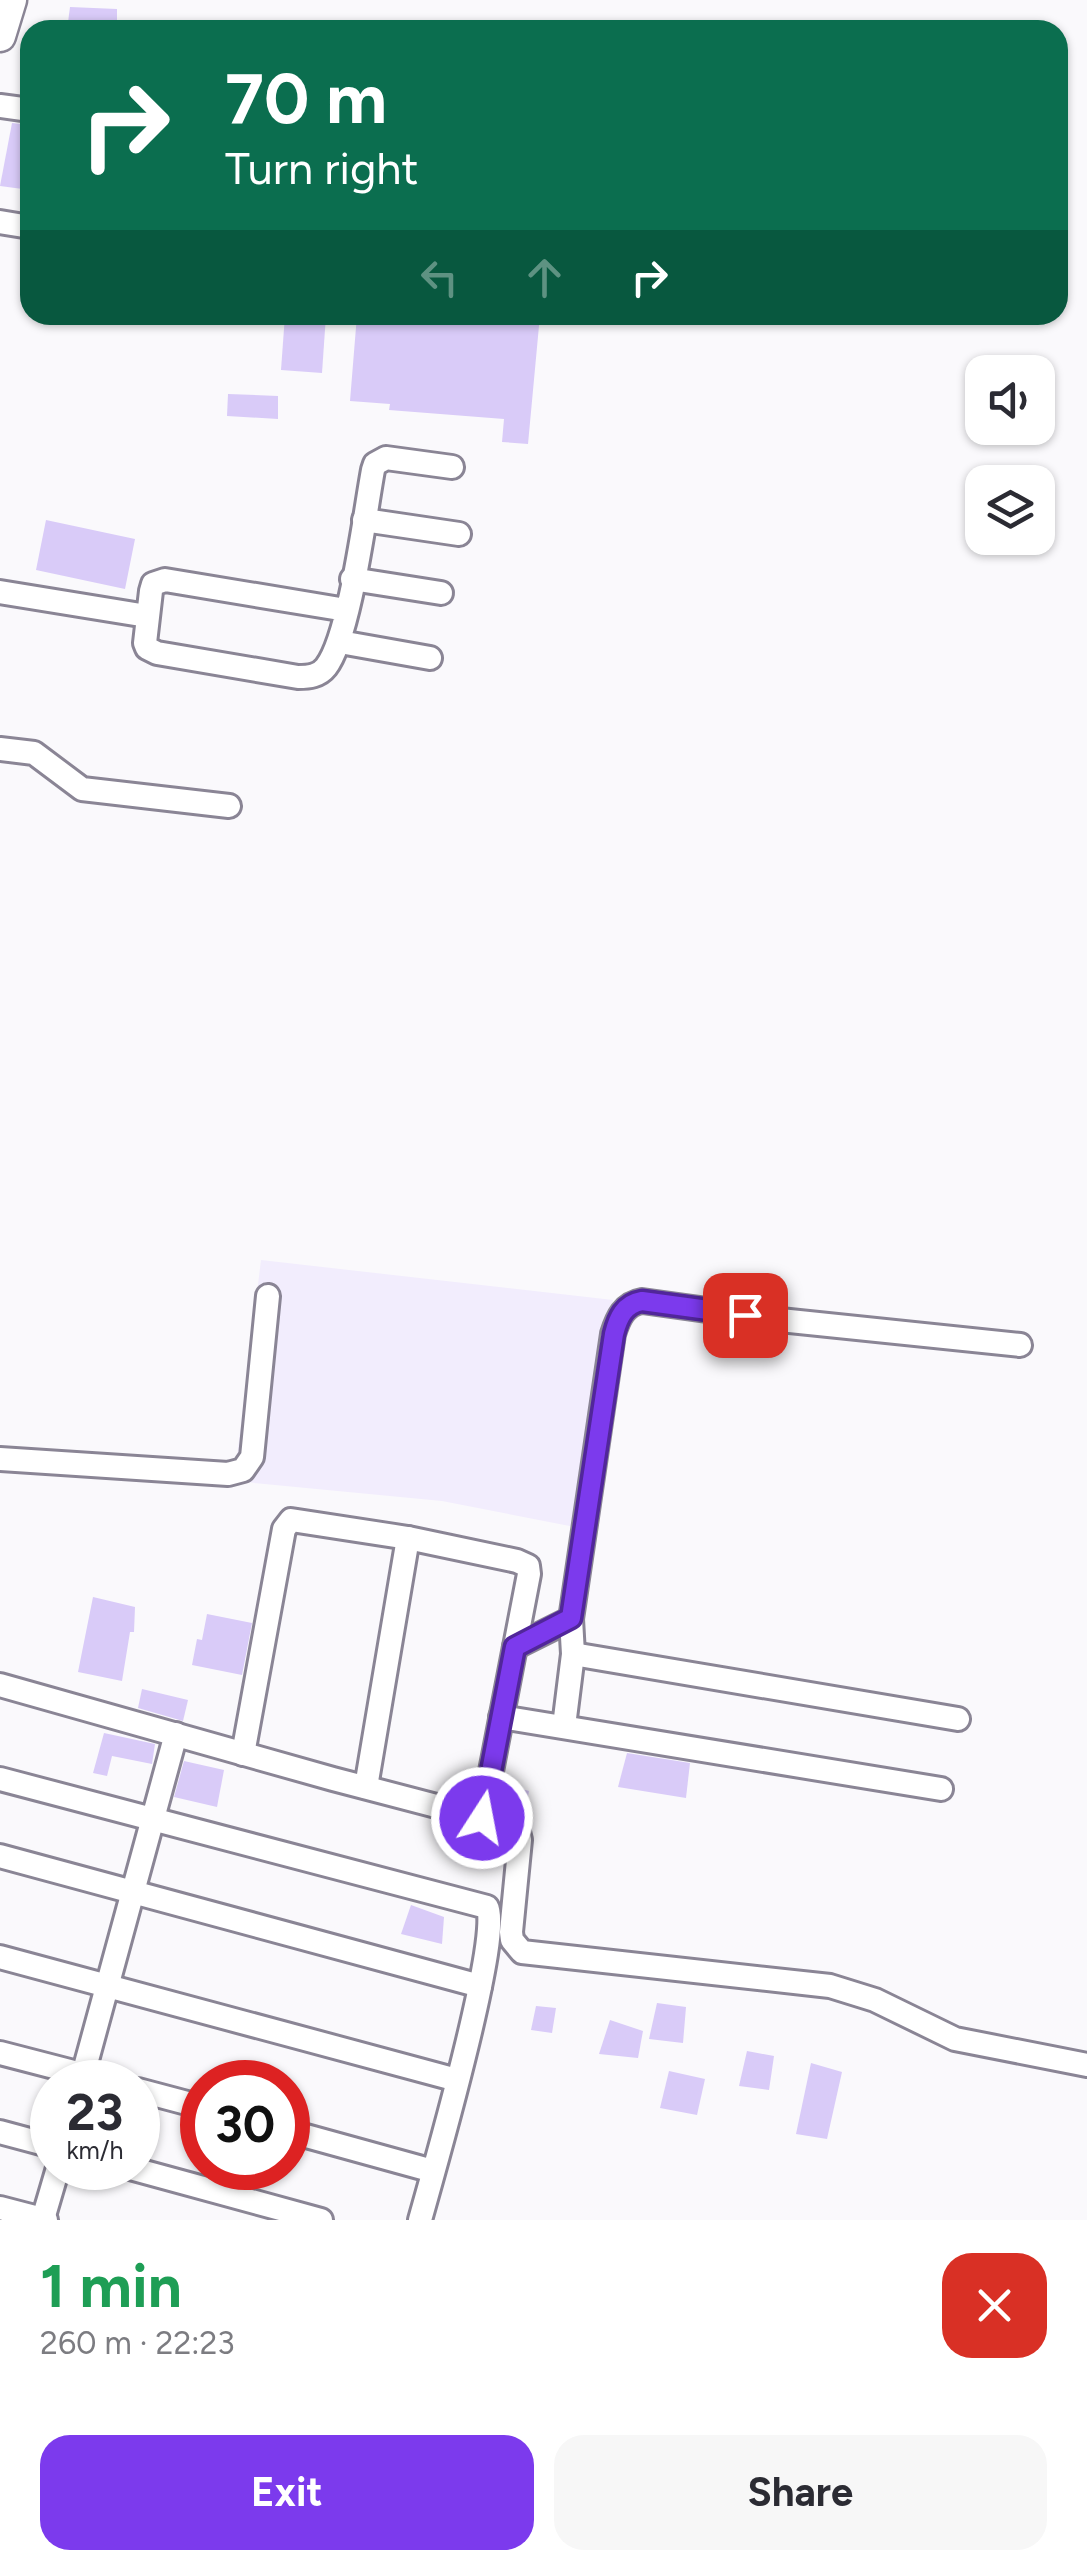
<!DOCTYPE html>
<meta charset="utf-8">
<style>
body{margin:0;font-family:Figtree,sans-serif;background:#f7f7f7;color:#2b2b33;height:100vh;display:flex;flex-direction:column;font-size:38px;white-space:nowrap}
*{box-sizing:border-box;margin:0}
p{font-size:32px;color:#7c7c81}
.icon{flex:none;width:55px;height:55px;fill:none;stroke:currentColor;stroke-width:2;stroke-linecap:round;stroke-linejoin:round}
.map{position:relative;height:2220px;overflow:hidden}
.sheet{display:flex;flex-direction:column;background:#fff;flex:1}
.sheet>*{flex:none}
.top-card{position:absolute;left:20px;top:20px;width:1048px;height:305px;border-radius:30px;box-shadow:0 2px 8px #0004;background:#0b6e4f;color:#fff;overflow:hidden}
.buttons{position:absolute;left:965px;top:355px;display:grid;gap:20px}
.buttons a{display:grid;place-items:center;width:90px;height:90px;border-radius:20px;background:#fff;box-shadow:0 2px 8px #0004;font-size:50px}
.speed{position:absolute;left:30px;top:2060px;display:flex;gap:20px;font-size:50px;font-weight:700;text-align:center}
.speed>*{display:grid;place-content:center;width:130px;height:130px;border-radius:50%;background:#fff;box-shadow:0 2px 8px #0004;line-height:1}
.speed small{font-size:25px;font-weight:400}
.speed .limit{border:15px solid #d22;background:#fff;color:#111}
.pin{position:absolute;display:grid;place-items:center;width:85px;height:85px;color:#fff;margin:-42px;border-radius:20px;box-shadow:0 5px 15px #0006}
.me{position:absolute;width:110px;margin:-55px;rotate:11deg;stroke-linejoin:round;filter:drop-shadow(0 0 8px #0008)}
.turn{display:flex;align-items:center;gap:35px;height:210px;padding:0 40px;font-size:45px}
.turn .icon{width:130px;height:130px;stroke-width:2.5}
.turn b{display:block;font-size:70px;line-height:85px}
.lanes{display:flex;align-items:center;height:95px;padding:0 40px;background:#0003;justify-content:center;gap:50px;direction:ltr}
.lanes .off{opacity:.35}
.round{display:grid;place-items:center;flex:none;width:105px;height:105px;border-radius:30px;background:#f7f7f7}
.overview{display:flex;align-items:center;justify-content:space-between;height:170px;padding:0 40px}
h1{font-size:60px;font-weight:700;line-height:75px;color:#1e9e55}
.primary-button{display:flex;gap:20px;margin-top:auto;padding:20px 40px}
.primary-button a{flex:1;height:115px;border-radius:30px;background:#7c3aed;color:#fff;font-size:40px;font-weight:700;line-height:115px;text-align:center}
.primary-button a+a{background:#f7f7f7;color:#2b2b33}
.map>svg:first-child{display:block}
.built{fill:#f2edfd}
.building{fill:#d9cbf8}
.lines{fill:none;stroke-linecap:round;stroke-linejoin:round}
.minor-casing{stroke:#8a8595;stroke-width:28}
.major-casing{stroke:#8a8595;stroke-width:35}
.minor{stroke:#fff;stroke-width:22}
.major{stroke:#fff;stroke-width:30}
.route-casing{stroke:#51269a;stroke-width:25}
.route{stroke:#7c3aed;stroke-width:18}
</style>
<div class="map">
<svg width="1087" height="2220" viewBox="0 0 1087 2220">
<rect width="100%" height="100%" fill="#faf9fc"/>
<path class="built" d="M261,1260l352,40 -28,229 -143,-28 -208,-20z"/>
<g class="building">
<path d="M70,7l47,2v21h-50z"/>
<path d="M12,123l18,2v65l-30,-4z"/>
<path d="M285,315h41l-4,58 -41,-3z"/>
<path d="M357,315h183l-12,129 -26,-2 2,-23 -115,-9 1,-6 -40,-3z"/>
<path d="M228,394l50,2v23l-51,-3z"/>
<path d="M46,520l89,19 -10,50 -89,-19z"/>
<path d="M93,1597l42,10 -1,25h-4l-8,49 -44,-9z"/>
<path d="M207,1614l45,9 -10,52 -50,-10 5,-26 5,1z"/>
<path d="M142,1689l46,11 -5,21 -45,-13z"/>
<path d="M104,1733l51,11 -3,20 -40,-8 -5,20 -14,-3z"/>
<path d="M627,1753l63,10 -4,35 -68,-11z"/>
<path d="M184,1761l40,9 -7,37 -43,-10z"/>
<path d="M504,1784l25,7 -5,27 -25,-11z"/>
<path d="M411,1905l33,12 -2,27 -41,-10z"/>
<path d="M657,2003l29,4 -3,36 -34,-4z"/>
<path d="M536,2006l20,2 -4,25 -21,-3z"/>
<path d="M610,2020l33,11 -5,27 -39,-4z"/>
<path d="M747,2051l27,5 -5,34 -30,-4z"/>
<path d="M811,2063l31,9 -15,67 -31,-5z"/>
<path d="M669,2071l36,8 -8,36 -37,-7z"/>
</g>
<g class="lines">
<defs>
<g id="minor">
<path d="M0,106l30,4"/>
<path d="M0,222l30,5"/>
<path d="M364,520l95,14"/>
<path d="M352,579l89,14"/>
<path d="M0,592l147,24"/>
<path d="M346,610l-181,-30 -12,4 -2,7 -6,52 2,5 10,5 141,24c11,0 21,-1 28,-10 24,-31 39,-154 47,-197l2,-6 11,-6 66,9"/>
<path d="M340,642l90,16"/>
<path d="M0,749l34,4 48,36 147,17"/>
<path d="M0,1459l228,15 15,-4 9,-13 16,-161"/>
<path d="M515,1647l56,-28"/>
<path d="M573,1654l385,65"/>
<path d="M0,1685l333,94 176,46 9,7 2,8 -9,92 1,8 10,12 308,34 45,14 80,39 132,26"/>
<path d="M501,1717l440,72"/>
<path d="M564,1726l9,-72 -2,-35 42,-285c5,-16 11,-30 29,-33l138,19 240,25"/>
<path d="M243,1754l41,-225 7,-9 117,18 109,23 11,5 1,8 -47,244"/>
<path d="M0,1779l487,128c16,25 -55,270 -67,313"/>
<path d="M366,1787l42,-249"/>
<path d="M0,1856l480,130"/>
<path d="M0,1957l457,123"/>
<path d="M0,2053l112,29"/>
<path d="M81,2082l95,-348"/>
<path d="M138,2090l64,17"/>
<path d="M288,2131l145,40"/>
<path d="M0,2132l52,14"/>
<path d="M130,2168l191,52"/>
<path d="M0,2208l46,12"/>
<path d="M43,2219l15,-51"/>
</g>
<path id="major" d="M0,36l11,-36"/>
</defs>
<use href="#minor" class="minor-casing"/>
<use href="#major" class="major-casing"/>
<use href="#minor" class="minor"/>
<use href="#major" class="major"/>
</g>
<g class="lines">
<defs>
<path id="route" d="M482,1818l33,-171 56,-29 43,-284c4,-16 10,-30 28,-33l103,14"/>
</defs>
<use href="#route" class="route-casing"/>
<use href="#route" class="route"/>
</g>
</svg>
<div class="buttons">
<a><svg class="icon" aria-label="sound" viewBox="0 0 24 24"><path d="M4 9h4l5-4v14l-5-4H4zM17 9q2 3 0 6"/></svg></a>
<a><svg class="icon" aria-label="layers" viewBox="0 0 24 24"><path d="M12 4l9 5-9 5-9-5zM3 14l9 5 9-5"/></svg></a>
</div>
<div class="speed"><div>23<small>km/h</small></div><div class="limit">30</div></div>
<div class="pin" style="left:745px;top:1315px;background:#d93025"><svg class="icon" aria-label="arrive" viewBox="0 0 24 24"><path d="M6 21V4h12l-3 4 3 4H6"/></svg></div>
<svg class="me" style="left:482px;top:1818px" viewBox="-20 -20 40 40"><circle r="17" fill="#7c3aed" stroke="#fff" stroke-width="3"/><path d="M0-11L8 9 0 5-8 9z" fill="#fff"/></svg>
<div class="top-card">
<div class="turn"><svg class="icon" aria-label="right" viewBox="0 0 24 24"><path d="M7 20v-9h11M14 6l5 5-5 5"/></svg><div><b>70 m</b>Turn right</div></div>
<div class="lanes"><svg class="icon off" aria-label="left" viewBox="0 0 24 24"><path d="M17 20v-9H6M10 6l-5 5 5 5"/></svg><svg class="icon off" aria-label="ahead" viewBox="0 0 24 24"><path d="M12 20V5M6 11l6-6 6 6"/></svg><svg class="icon" aria-label="right" viewBox="0 0 24 24"><path d="M7 20v-9h11M14 6l5 5-5 5"/></svg></div>
</div>
</div>
<section class="sheet">
<div class="overview"><div><h1>1 min</h1><p>260 m · 22:23</p></div><a class="round" style="background:#d93025;color:#fff"><svg class="icon" aria-label="close" viewBox="0 0 24 24"><path d="M6 6l12 12M18 6L6 18"/></svg></a></div>
<div class="primary-button"><a>Exit</a><a>Share</a></div>
</section>
